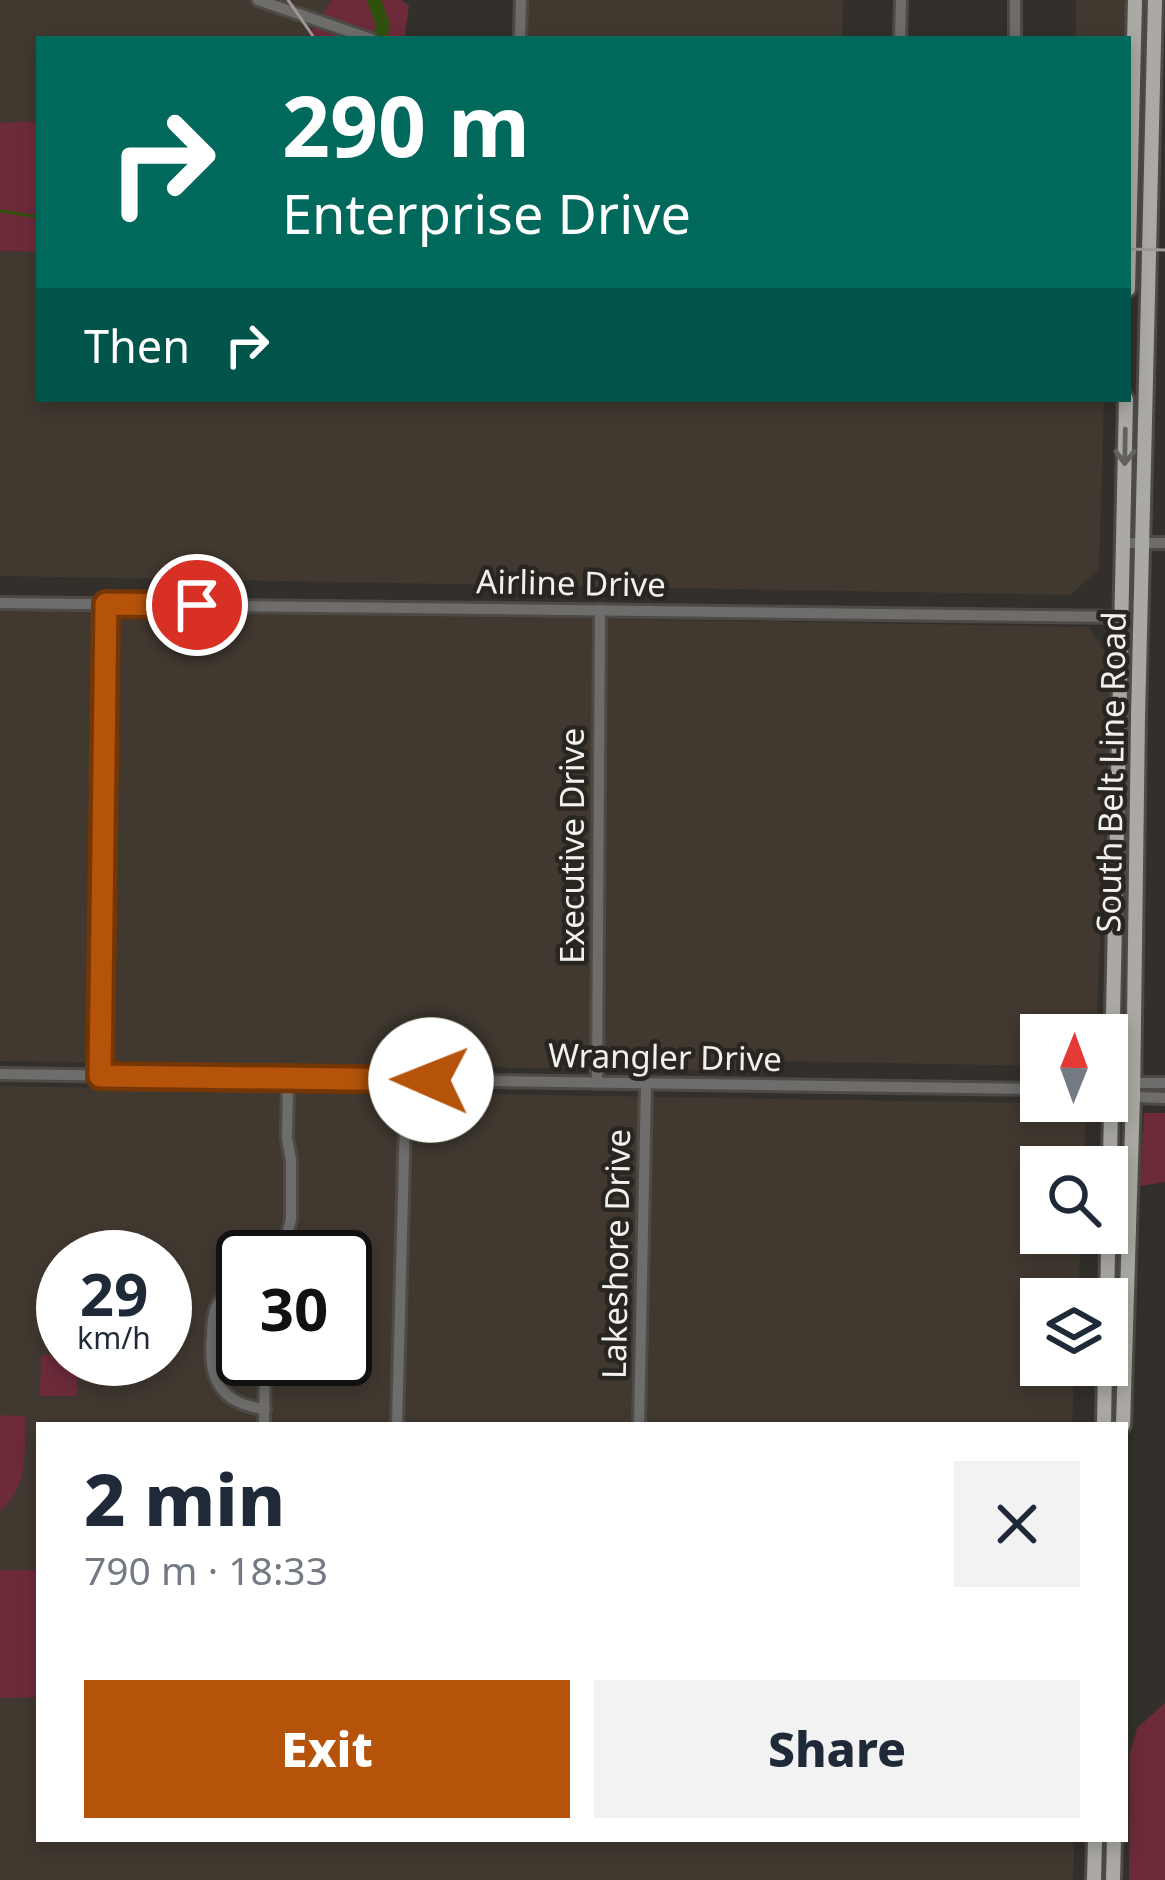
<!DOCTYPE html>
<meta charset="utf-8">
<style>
body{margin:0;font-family:"Noto Sans",sans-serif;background:#f2f2f3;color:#1f2937;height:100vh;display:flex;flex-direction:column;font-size:45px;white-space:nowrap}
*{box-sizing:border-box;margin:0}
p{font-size:39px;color:#747a83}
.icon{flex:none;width:66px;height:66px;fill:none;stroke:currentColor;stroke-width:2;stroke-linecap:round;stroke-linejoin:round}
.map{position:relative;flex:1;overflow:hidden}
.panel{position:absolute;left:36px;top:1422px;width:1092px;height:420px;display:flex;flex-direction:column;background:#fff;border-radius:0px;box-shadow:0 6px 18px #0003}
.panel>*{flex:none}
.guide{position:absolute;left:36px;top:36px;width:1095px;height:366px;border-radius:0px;box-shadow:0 6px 18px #0003;background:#00695c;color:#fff;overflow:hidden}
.needle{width:78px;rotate:1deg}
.controls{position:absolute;left:1020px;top:1014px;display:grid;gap:24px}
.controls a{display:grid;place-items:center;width:108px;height:108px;border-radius:0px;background:#fff;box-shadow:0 6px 18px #0003;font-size:60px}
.speed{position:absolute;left:36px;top:1230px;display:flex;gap:24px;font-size:60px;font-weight:700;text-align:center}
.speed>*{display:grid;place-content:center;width:156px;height:156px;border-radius:50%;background:#fff;box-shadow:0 6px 18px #0003;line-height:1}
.speed small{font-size:30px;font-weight:400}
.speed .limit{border:6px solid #111;border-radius:18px;background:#fff;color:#111}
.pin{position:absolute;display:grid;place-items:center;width:102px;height:102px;color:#fff;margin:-51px;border:6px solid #fff;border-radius:50%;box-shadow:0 3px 12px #0007}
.me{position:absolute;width:132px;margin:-66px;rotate:271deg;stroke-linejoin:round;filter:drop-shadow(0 0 9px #0008)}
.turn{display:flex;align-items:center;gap:42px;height:252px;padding:0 48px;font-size:54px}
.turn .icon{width:156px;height:156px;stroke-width:2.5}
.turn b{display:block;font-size:84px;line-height:102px}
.then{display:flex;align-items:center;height:114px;padding:0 48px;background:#0003;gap:24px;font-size:45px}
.round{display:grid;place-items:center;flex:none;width:126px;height:126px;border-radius:0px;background:#f2f2f3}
.head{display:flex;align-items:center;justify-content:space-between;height:204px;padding:0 48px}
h1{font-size:72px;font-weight:800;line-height:90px}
.cta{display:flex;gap:24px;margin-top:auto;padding:24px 48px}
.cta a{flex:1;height:138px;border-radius:0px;background:#b45309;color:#fff;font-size:48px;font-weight:800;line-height:138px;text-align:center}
.cta a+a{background:#f2f2f3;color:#1f2937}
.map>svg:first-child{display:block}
.built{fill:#413930;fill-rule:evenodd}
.green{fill:#6d2b3a}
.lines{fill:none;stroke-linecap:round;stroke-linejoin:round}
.stream{stroke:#31500e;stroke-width:3}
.river{stroke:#31500e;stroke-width:14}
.minor-casing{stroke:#4e4b47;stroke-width:16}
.major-casing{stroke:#4e4b47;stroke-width:20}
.minor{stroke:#6e6d6b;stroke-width:10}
.major{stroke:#aaa9a4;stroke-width:14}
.rail{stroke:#9c9996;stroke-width:3}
.oneway{stroke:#63615c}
.route-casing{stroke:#753606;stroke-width:30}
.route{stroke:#b45309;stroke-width:21}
.labels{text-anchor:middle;stroke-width:9;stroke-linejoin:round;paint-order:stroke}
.street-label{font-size:33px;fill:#f3f1ee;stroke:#292622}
</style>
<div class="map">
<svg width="1165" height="1880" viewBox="0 0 1165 1880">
<rect width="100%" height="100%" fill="#33302c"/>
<g class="built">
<path d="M0,0h332l1,2 -29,37h-265v82l-39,2z"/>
<path d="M524,0h319l-1,39 -319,-1z"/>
<rect x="1076" y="0" width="50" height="39"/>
<path d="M0,251l39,1v147h1065l-5,170 -29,26 -1070,-19z"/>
<path d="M0,609l1089,18 23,38 -16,370h-55v31l-257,-5 -3,10 -781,-10z"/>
<path d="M0,1086l1086,18 -2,63h-43v66h40l-3,66h-37v66h34l-3,60h-1033v414h1035l-1,41h-1073zM63,1257h102v102h-102zM243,1257h102v102h-102z"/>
</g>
<g class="green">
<path d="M332,0h69l8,6 -5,33h-98z"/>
<path d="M39,121v131l-39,-1v-128z"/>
<path d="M1144,1113h21v69l-25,4z"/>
<path d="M41,1355h22v4h14v37h-37z"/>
<path d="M0,1415l25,1c0,34 4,71 -25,95z"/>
<path d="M0,1570h39v127l-39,1z"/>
<path d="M1165,1703v177h-36l1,-126 7,-26z"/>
</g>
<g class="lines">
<path class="stream" d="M0,211l39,6"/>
<path class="river" d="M374,0l9,25 -4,14"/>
<defs>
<g id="minor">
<path d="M258,0l113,39"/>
<path d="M520,39l1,-39"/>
<path d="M900,39l1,-39"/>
<path d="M1015,39v-39"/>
<path d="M1123,543h42"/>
<path d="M0,603l1125,14"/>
<path d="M0,1074l1041,15"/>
<path d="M100,1076l6,-472"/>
<path d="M597,1083l3,-473"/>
<path d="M1109,1090l24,7 32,1"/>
<path d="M1112,1090l21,-7h32"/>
<path d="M269,1257l17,-17 5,-21v-59l-4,-22 1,-60"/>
<path d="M243,1280c-9,8 -22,17 -27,27 -3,8 -4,20 -4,29 -5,43 9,68 53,73"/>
<path d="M264,1425l1,-66"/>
<path d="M397,1425l9,-345"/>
<path d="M639,1425l7,-341"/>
</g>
<g id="major">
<path d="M1128,289l7,-289"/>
<path d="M1107,1299l19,-900"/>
<path d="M1104,1425l1,-60"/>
<path d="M1123,1425l10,-328 5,-380 17,-717"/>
<path d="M1094,1880l1,-41"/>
<path d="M1113,1880l1,-41"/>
</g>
</defs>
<use href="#minor" class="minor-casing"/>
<use href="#major" class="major-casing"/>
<use href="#minor" class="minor"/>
<use href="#major" class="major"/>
<g class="rail">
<path d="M288,0l27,39"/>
<path d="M1128,249l37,1"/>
</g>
</g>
<defs><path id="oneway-shaft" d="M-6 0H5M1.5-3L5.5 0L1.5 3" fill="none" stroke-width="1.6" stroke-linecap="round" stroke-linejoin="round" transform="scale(3)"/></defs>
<use class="oneway" href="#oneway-shaft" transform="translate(1125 447) rotate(91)"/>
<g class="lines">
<defs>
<path id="route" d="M197,605l-91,-1 -6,472 331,4"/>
</defs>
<use href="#route" class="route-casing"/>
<use href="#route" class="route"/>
</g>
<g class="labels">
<g class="street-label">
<text transform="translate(571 583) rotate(1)" y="12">Airline Drive</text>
<text transform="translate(1111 772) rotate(-89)" y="12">South Belt Line Road</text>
<text transform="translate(572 846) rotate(-90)" y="12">Executive Drive</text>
<text transform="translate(665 1057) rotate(1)" y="12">Wrangler Drive</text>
<text transform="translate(616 1254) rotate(-89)" y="12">Lakeshore Drive</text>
</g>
</g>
</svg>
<div class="controls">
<a><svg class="needle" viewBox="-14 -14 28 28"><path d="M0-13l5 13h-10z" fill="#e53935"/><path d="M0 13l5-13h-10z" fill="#747a83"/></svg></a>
<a><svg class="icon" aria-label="search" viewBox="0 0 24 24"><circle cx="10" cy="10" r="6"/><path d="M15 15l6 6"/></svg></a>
<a><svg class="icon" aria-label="layers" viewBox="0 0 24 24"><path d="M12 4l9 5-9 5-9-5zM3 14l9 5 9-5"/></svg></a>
</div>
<div class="speed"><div>29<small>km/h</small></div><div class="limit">30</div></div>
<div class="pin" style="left:197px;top:605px;background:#d93025"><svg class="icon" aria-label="arrive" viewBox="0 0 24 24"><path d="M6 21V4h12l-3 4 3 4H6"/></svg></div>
<svg class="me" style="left:431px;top:1080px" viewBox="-20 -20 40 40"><circle r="19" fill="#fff"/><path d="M0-13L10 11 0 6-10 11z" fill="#b45309"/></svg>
<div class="guide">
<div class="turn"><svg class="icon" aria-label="right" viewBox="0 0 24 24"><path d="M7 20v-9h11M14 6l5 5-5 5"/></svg><div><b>290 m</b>Enterprise Drive</div></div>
<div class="then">Then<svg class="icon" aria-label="right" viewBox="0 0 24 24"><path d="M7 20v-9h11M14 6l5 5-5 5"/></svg></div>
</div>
<section class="panel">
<div class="head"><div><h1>2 min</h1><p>790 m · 18:33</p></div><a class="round"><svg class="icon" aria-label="close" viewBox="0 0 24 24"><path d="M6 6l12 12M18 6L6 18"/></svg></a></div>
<div class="cta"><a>Exit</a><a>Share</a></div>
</section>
</div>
